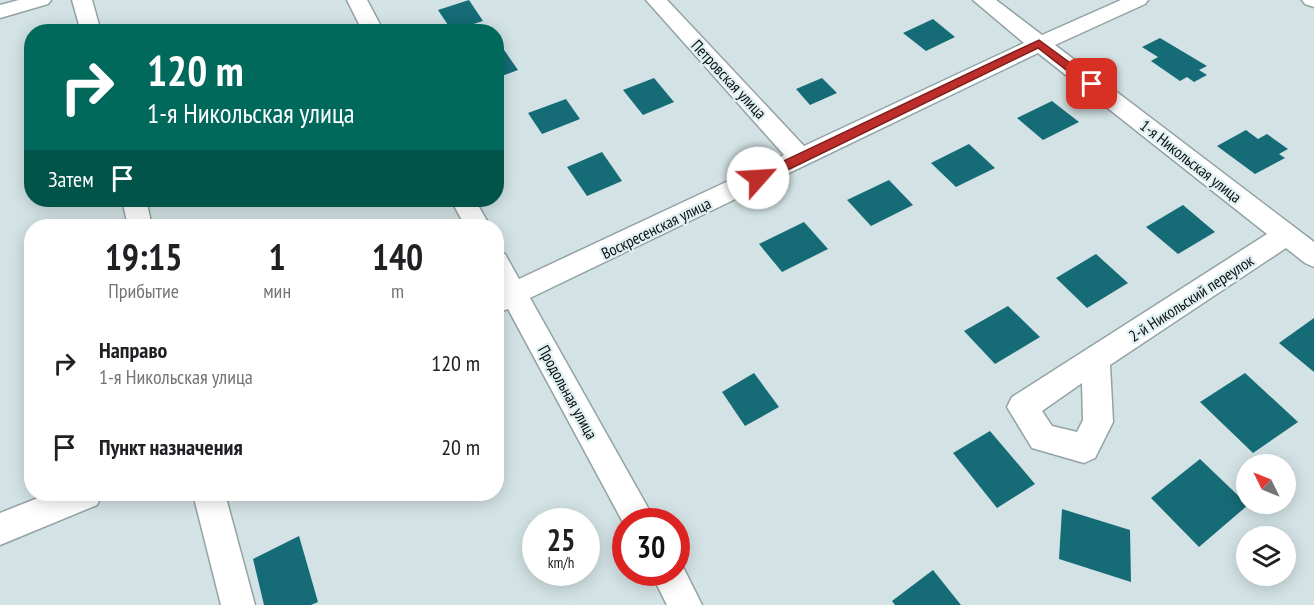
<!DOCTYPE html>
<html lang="ru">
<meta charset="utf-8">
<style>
body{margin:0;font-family:"PT Sans Narrow",sans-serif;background:#f2f2f2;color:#202124;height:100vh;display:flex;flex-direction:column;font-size:22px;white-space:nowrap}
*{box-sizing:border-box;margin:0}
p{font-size:20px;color:#757577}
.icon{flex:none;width:33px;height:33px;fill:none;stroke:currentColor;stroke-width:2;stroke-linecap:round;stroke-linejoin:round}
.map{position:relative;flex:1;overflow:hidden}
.details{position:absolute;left:24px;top:219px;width:480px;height:282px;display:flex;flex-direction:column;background:#fff;border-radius:24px;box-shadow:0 3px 15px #0003}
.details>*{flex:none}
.hud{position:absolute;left:24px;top:24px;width:480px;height:183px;border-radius:24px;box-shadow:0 3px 15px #0003;background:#00695c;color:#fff;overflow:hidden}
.needle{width:39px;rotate:313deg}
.fabs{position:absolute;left:1236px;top:454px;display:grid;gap:12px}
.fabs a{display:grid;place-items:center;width:60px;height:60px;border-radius:50%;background:#fff;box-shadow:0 3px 15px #0003;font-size:30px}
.speed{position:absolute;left:522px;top:508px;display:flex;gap:12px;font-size:30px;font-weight:700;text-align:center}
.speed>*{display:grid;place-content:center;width:78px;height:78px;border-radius:50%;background:#fff;box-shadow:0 3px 15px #0003;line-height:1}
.speed small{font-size:15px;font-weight:400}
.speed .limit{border:9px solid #d22;background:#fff;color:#111}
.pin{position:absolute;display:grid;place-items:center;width:51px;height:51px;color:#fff;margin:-26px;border-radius:12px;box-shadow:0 3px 9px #0006}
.me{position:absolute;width:66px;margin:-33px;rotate:64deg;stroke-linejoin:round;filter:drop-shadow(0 0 4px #0008)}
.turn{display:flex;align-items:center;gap:21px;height:126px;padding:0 24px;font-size:27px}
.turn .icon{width:78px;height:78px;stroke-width:2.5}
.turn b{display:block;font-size:42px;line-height:51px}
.then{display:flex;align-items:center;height:57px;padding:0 24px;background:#0003;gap:12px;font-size:22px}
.eta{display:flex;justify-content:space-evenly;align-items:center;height:102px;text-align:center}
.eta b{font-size:36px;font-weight:700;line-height:42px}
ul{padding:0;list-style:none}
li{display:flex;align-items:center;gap:18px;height:84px;padding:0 24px}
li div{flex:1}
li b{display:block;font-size:22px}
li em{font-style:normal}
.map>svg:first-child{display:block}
.building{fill:#156c76}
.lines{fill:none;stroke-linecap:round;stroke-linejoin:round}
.minor-casing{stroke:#93a2a4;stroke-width:3}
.minor{fill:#fff;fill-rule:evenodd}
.route{fill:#bd2e2b;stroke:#7b1e1c;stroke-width:1.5}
.labels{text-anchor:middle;stroke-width:4.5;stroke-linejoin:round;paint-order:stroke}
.street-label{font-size:16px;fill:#090e0f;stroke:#e0f0f2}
</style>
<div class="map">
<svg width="1314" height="605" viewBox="0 0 1314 605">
<rect width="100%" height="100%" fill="#d3e3e5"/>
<g class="building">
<path d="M469,0l14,21 -31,10 -14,-21z"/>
<path d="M933,19l22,18 -29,14 -23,-18z"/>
<path d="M1160,38l47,28 -8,4 8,5 -13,7 -7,-5 -7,4 -29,-20 7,-4 -16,-10z"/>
<path d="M502,47l16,23 -22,8v-29z"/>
<path d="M654,78l20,24 -31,13 -20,-25z"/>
<path d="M822,78l15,15 -27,12 -14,-16z"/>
<path d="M566,99l14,20 -38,15 -14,-21z"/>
<path d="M1052,101l27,21 -36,18 -26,-22z"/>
<path d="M1246,130l12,9 9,-5 21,15 -9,5 6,4 -30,16 -38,-28z"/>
<path d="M969,144l26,24 -39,19 -25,-24z"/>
<path d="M602,152l20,29 -35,15 -20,-29z"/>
<path d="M889,180l24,25 -42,21 -24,-26z"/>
<path d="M1183,205l32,27 -37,22 -32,-27z"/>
<path d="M804,222l24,27 -46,23 -23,-28z"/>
<path d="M1096,254l32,29 -41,25 -31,-30z"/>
<path d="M1008,306l32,31 -45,27 -31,-33z"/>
<path d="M1314,318v54l-35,-29z"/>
<path d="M754,373l25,34 -34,19 -23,-34z"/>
<path d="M1245,373l53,49 -45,31 -53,-51z"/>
<path d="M990,431l45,53 -38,24 -44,-55z"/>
<path d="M1200,459l48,46 -49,42 -48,-49z"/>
<path d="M1062,509l68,21 1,52 -72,-23z"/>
<path d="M299,536l19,66 -7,3h-47l-11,-46z"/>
<path d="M933,570l28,35h-66l-3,-4z"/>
</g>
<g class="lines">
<defs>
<g id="minor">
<path d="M19,0h32l-3,4 -48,14v-13z"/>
<path d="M72,0h20l9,32h-20z"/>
<path d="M347,0h20l17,32h-21z"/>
<path d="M646,0h21l137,146 220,-103 -51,-43h23l46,35 79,-35h27l-3,4 -90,41 259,197v25l-9,-4 -19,-15 -176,117 3,57 -18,36 -11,5 -52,-15 -25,-41 5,-10 255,-163 -229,-181 -508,245 126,224h-30v6l-118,-219 -12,4v-61l9,2 14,25 265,-124zM1082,383l1,37 -6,12 -25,-6 -10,-15z"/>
<path d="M1302,0h12v7l-9,-3z"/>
<path d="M122,200h24l6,26h-24z"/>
<path d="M451,200h24l15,26h-25z"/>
<path d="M48,494h54l-5,11 -97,40v-32z"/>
<path d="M193,494h32l30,111h-34z"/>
<path d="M676,560l4,1 22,44h-35l-16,-32h25z"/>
</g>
</defs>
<use href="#minor" class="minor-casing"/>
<use href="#minor" class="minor"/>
</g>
<path class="route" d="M1039,40l57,42v5h-8l-50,-39 -275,134 -5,1 -6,-5 2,-3z"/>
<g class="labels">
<g class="street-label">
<text transform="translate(729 79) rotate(47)" y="6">Петровская улица</text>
<text transform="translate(1191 161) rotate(38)" y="6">1-я Никольская улица</text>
<text transform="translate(656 228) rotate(-26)" y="6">Воскресенская улица</text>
<text transform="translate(1191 298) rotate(-33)" y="6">2-й Никольский переулок</text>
<text transform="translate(568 392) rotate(61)" y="6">Продольная улица</text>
</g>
</g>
</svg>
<div class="fabs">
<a><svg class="needle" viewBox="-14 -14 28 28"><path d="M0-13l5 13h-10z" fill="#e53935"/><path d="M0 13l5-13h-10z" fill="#757577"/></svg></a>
<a><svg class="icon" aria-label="layers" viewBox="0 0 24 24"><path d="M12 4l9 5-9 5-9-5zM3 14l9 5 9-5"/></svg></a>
</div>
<div class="speed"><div>25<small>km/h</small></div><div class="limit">30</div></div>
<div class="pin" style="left:1092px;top:84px;background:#d93025"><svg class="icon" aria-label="arrive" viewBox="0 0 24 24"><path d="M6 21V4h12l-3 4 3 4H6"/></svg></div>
<svg class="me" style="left:758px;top:178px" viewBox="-20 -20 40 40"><circle r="19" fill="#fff"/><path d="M0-13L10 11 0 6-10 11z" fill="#bd2e2b"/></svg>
<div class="hud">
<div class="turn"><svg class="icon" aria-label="right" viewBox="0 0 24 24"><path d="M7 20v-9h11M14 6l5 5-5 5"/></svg><div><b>120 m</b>1-я Никольская улица</div></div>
<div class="then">Затем<svg class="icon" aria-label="arrive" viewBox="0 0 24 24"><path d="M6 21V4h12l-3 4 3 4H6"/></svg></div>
</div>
<section class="details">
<div class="eta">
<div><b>19:15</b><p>Прибытие</p></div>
<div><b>1</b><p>мин</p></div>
<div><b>140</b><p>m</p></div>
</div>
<ul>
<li><svg class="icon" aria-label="right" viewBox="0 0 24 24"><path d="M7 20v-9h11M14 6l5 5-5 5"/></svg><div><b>Направо</b><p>1-я Никольская улица</p></div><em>120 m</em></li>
<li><svg class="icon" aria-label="arrive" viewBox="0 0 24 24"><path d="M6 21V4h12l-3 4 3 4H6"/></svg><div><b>Пункт назначения</b></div><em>20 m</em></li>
</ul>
</section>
</div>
